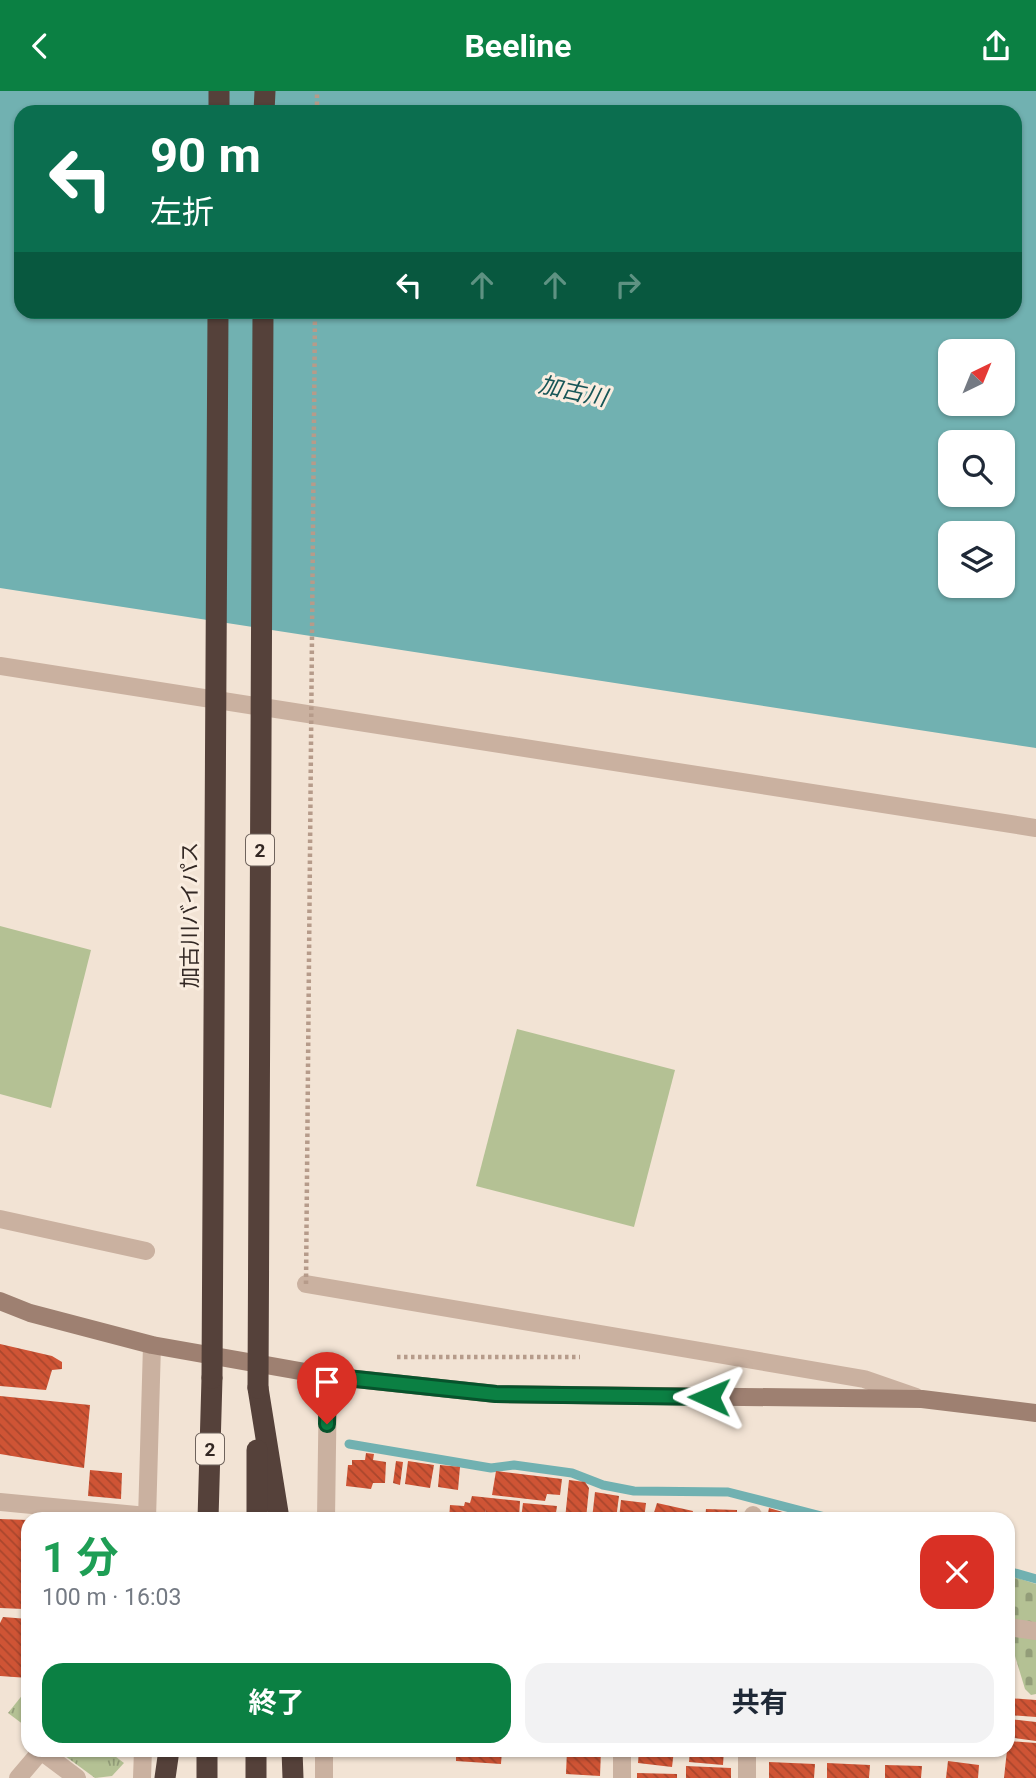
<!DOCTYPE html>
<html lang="ja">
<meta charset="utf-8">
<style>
body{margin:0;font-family:Roboto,"Noto Sans JP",sans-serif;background:#f2f2f3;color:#1f2937;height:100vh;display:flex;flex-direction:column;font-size:26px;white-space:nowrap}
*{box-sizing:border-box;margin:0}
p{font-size:23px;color:#747a83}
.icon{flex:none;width:38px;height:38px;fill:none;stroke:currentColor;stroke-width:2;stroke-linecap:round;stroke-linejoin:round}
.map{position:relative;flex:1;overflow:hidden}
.side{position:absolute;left:21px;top:1421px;width:994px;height:245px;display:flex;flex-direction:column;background:#fff;border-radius:21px;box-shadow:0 2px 5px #0004}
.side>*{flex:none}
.hud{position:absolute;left:14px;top:14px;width:1008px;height:214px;border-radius:21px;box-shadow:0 2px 5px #0004;background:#0b6e4f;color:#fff;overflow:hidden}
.needle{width:46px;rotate:43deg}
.fabs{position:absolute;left:938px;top:248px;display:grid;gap:14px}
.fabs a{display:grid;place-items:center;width:77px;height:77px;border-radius:14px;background:#fff;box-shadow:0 2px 5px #0004;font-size:35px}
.pin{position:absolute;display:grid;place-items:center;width:60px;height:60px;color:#fff;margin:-72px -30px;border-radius:50% 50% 50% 0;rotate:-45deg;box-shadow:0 0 7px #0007}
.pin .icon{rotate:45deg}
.me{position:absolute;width:77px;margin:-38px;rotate:271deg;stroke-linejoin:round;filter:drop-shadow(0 0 5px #0008)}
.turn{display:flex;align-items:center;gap:24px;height:147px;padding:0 21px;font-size:32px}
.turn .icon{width:91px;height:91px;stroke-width:2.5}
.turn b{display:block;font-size:49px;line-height:60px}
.lanes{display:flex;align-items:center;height:66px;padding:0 21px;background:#0003;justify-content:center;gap:35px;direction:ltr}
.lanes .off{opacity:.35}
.round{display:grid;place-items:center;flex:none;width:74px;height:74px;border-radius:21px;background:#f2f2f3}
.head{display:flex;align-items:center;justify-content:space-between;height:119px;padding:0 21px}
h1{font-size:42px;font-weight:700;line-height:52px;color:#1e9e55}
.button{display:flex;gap:14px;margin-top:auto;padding:14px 21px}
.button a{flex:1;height:80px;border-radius:21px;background:#0b8043;color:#fff;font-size:28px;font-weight:700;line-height:80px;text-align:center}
.button a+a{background:#f2f2f3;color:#1f2937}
header{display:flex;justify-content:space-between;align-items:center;height:91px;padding:0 21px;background:#0b8043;color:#fff;font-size:32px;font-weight:700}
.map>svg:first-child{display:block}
.grass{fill:#b4c194}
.cemetery{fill:url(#cemetery-stones)}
.park{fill:url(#park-tufts)}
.water{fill:#71b1b1;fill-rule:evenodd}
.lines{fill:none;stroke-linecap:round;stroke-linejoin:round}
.stream{stroke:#71b1b1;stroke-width:9}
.building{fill:url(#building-back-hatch)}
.path{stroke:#b69b8a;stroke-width:4.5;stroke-dasharray:3.5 3.5;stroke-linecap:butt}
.lane{stroke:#cab1a0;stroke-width:18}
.street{stroke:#cab1a0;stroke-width:18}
.secondary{stroke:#9e8071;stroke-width:18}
.highway{stroke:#55413a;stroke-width:21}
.path-bridge{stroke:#b69b8a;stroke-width:4.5;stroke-dasharray:3.5 3.5;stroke-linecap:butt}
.highway-bridge{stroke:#55413a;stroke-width:21}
.route-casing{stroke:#07532c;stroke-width:18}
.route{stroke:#0b8043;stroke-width:12}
.labels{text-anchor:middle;stroke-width:6;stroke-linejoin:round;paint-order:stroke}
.shield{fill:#faede0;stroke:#6f635c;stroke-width:2}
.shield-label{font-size:19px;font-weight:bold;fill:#332824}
.street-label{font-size:21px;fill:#332824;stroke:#faede0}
.water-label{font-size:23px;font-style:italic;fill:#175657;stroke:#faede0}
</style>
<header><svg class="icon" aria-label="back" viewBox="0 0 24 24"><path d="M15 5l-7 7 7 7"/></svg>Beeline<svg class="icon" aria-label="share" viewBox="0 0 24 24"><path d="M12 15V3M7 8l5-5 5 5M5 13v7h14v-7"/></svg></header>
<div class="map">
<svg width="1036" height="1687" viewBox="0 0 1036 1687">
<defs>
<pattern id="cemetery-stones" width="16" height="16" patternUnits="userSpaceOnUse" patternTransform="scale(1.75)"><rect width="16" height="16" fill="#b4c194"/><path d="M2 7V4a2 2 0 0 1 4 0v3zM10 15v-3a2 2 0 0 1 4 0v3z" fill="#939d79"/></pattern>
<pattern id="park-tufts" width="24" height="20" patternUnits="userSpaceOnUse" patternTransform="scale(1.75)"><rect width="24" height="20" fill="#b4c194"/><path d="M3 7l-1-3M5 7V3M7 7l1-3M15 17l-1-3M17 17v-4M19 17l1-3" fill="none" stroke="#939d79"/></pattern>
<pattern id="building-back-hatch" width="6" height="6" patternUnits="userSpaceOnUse" patternTransform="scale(1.75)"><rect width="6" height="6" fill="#cf5435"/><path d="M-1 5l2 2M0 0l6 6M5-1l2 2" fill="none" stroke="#a9462d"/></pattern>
</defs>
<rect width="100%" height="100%" fill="#f2e3d4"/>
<g class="grass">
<path d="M0,835l91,24 -40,158 -51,-14z"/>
<path d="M517,938l158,41 -41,157 -158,-41z"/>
</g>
<path class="cemetery" d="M1008,1484l28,9v110l-5,1 -6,-6 -17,-56z"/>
<g class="park">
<path d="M28,1597v40l-20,-15z"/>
<path d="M57,1659h50l17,13 -12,13 -17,2z"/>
</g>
<path class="water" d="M0,0h1036v657l-1036,-160zM21,21h994v199h-994zM950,261h53v52h-53zM950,352h53v52h-53zM950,443h53v52h-53z"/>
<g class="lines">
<g class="stream">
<path d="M349,1353l142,24 23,-3 58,8 31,12 31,6 94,1 105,27"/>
<path d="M1008,1480l28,8"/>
</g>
</g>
<g class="building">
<path d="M0,1253l52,12 10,6v7l-10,1 -6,20 -46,-4z"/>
<path d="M0,1305l90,9 -6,63 -84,-14z"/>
<path d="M366,1362l8,1 -1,6 13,2 -1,21h-12l-2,6 -25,-3 2,-21h4v-5h13z"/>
<path d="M396,1370l7,1 -3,23 -7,-2z"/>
<path d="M408,1370l26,4 -4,23 -25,-4z"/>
<path d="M440,1374l20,2 -2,23 -20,-3z"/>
<path d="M90,1379l32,3 -1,26 -33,-3z"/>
<path d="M496,1380l66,8 -2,16 -13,-1 -2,7 -53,-6z"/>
<path d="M569,1389l16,2 4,6 -3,31h-21z"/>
<path d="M595,1401l24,4 -3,23h-24z"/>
<path d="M472,1405l48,5 -1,18h-33v-10l-1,10h-36l1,-14 14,1 1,-4 5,1z"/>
<path d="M621,1409l25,3 -2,16h-25z"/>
<path d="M523,1412l34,3 -2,13h-34z"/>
<path d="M657,1412l36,8 -2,8h-39z"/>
<path d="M769,1417l34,10 -1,1h-35z"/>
<path d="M706,1418l31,1v9h-32z"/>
<path d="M0,1428l28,1v80l-4,9 -24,-1z"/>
<path d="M3,1526l25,2v59l-28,-2v-53z"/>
<path d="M1008,1607l28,2v17l-28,-2z"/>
<path d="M1009,1628l27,3v19l-28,-4z"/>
<path d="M1008,1650l28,2v35h-32z"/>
<path d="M456,1659h46l-1,14 -45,-3z"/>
<path d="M567,1659h34l-1,26 -34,-2z"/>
<path d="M639,1659h35l-2,17 -34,-4z"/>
<path d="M690,1659h34l-1,15 -34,-3z"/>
<path d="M898,1659h27v5l-27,-1z"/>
<path d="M948,1670l31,4 -1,13h-32z"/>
<path d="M769,1671l46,2 -1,14h-45z"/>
<path d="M827,1672l43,2 -1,13h-42z"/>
<path d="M885,1674l37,1 -1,12h-36z"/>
<path d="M686,1675l45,2v10h-45z"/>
<path d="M637,1682l40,1v4h-40z"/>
</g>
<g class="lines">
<g class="path">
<path d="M317,21v-21"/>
<path d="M397,1266h183"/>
</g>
<path class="lane" d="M0,575l1036,162"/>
<g class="street">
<path d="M0,1128l146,32"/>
<path d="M306,1193l558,95 52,18"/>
<path d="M0,1411l147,14"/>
<path d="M147,1428l5,-174"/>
<path d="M326,1428l2,-143"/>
<path d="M753,1428v-4"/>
<path d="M1008,1536l28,4"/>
<path d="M18,1687l23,-27 36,27"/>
<path d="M142,1687l1,-28"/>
<path d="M324,1687v-28"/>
<path d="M622,1687v-28"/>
<path d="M747,1687v-28"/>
</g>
<path class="secondary" d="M0,1210l30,12 122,32 176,31 168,18 426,5 114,14"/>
<g class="highway">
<path d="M219,21v-21"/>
<path d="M264,21l1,-21"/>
<path d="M258,1297l21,131"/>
<path d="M208,1428l4,-141"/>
<path d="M257,1428v-69"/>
<path d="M292,1659l1,28"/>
<path d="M165,1687l4,-28"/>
<path d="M207,1687v-28"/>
<path d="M256,1687v-28"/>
</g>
<path class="path-bridge" d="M306,1193l9,-973"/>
<g class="highway-bridge">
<path d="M212,1287l6,-1067"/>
<path d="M258,1297l5,-1077"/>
</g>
</g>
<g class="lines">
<defs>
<path id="route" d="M327,1333l1,-48 168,18 213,3"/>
</defs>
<use href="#route" class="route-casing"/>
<use href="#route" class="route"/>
</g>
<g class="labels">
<g class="shield">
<rect x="246" y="743.5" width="28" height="31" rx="5"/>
<rect x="196" y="1342.5" width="28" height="31" rx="5"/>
</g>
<g class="shield-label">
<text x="260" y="766">2</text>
<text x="210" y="1365">2</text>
</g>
<g class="street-label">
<text transform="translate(190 824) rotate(-90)" y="7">加古川バイパス</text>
</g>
<g class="water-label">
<text transform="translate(573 300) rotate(12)" y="8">加古川</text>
</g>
</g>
</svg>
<div class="fabs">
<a><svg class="needle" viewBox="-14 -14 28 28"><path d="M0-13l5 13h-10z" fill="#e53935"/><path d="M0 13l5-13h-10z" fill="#747a83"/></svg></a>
<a><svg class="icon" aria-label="search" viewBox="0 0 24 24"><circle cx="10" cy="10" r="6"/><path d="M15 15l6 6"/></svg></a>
<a><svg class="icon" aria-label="layers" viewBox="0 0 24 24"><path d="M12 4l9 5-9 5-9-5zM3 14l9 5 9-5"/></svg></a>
</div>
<div class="pin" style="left:327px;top:1333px;background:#d93025"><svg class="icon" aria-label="arrive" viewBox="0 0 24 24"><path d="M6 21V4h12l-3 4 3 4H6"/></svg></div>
<svg class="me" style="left:709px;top:1306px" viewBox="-20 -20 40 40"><path d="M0-17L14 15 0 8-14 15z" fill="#0b8043" stroke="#fff" stroke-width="4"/></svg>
<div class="hud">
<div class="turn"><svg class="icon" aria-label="left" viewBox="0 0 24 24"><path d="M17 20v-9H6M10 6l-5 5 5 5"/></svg><div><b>90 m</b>左折</div></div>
<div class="lanes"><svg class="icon" aria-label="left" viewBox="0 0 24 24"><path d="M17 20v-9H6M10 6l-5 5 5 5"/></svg><svg class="icon off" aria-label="ahead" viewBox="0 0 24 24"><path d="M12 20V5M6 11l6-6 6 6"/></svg><svg class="icon off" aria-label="ahead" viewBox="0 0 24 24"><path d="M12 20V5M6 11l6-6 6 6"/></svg><svg class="icon off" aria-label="right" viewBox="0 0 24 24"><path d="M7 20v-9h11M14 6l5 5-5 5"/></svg></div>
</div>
<section class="side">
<div class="head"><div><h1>1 分</h1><p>100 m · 16:03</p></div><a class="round" style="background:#d93025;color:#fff"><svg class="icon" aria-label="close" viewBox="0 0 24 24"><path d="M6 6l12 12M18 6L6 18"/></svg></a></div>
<div class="button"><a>終了</a><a>共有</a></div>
</section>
</div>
